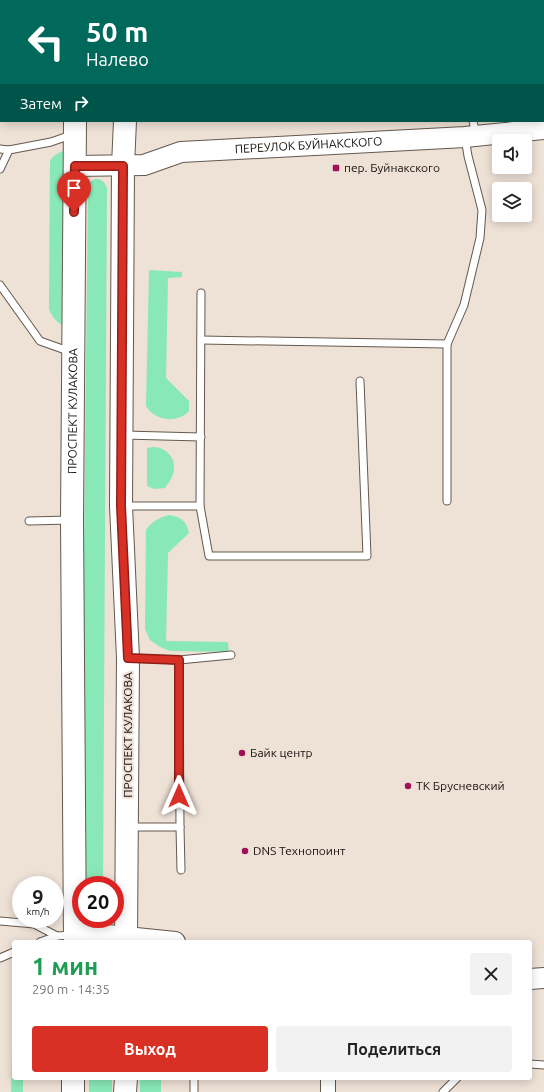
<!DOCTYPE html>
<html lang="ru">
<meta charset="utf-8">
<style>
body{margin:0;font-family:Ubuntu,sans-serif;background:#f2f2f2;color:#222;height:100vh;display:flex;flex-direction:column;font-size:15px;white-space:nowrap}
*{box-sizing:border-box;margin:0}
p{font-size:13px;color:#767676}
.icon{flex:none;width:22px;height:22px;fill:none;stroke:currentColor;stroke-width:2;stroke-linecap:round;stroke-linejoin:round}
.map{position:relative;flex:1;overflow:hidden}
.sheet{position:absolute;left:12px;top:940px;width:520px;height:140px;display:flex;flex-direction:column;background:#fff;border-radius:4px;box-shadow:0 2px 10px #0003}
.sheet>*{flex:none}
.guide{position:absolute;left:0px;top:0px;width:544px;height:122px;box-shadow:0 2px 10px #0003;background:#00695c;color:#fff;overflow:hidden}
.tools{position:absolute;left:492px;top:134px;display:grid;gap:8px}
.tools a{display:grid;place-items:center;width:40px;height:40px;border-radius:4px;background:#fff;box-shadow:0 2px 10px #0003;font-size:20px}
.speed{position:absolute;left:12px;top:876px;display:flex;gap:8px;font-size:20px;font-weight:700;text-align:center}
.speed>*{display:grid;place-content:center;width:52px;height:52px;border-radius:50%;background:#fff;box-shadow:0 2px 10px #0003;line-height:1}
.speed small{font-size:10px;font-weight:400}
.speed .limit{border:6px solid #d22;background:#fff;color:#111}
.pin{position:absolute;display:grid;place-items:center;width:34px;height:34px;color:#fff;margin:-41px -17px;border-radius:50% 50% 50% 0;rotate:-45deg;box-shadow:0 0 4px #0007}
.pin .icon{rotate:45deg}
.me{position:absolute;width:44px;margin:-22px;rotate:0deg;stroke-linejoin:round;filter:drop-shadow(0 0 3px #0008)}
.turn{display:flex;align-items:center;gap:14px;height:84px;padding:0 20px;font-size:18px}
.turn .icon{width:52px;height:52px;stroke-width:2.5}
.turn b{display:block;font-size:28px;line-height:34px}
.then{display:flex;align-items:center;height:38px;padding:0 20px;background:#0003;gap:8px;font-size:15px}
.round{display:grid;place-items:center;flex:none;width:42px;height:42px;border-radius:4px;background:#f2f2f2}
.headline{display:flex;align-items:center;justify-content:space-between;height:68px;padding:0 20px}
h1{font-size:24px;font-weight:700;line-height:30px;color:#1e9e55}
.cta{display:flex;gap:8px;margin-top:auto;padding:8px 20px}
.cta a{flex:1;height:46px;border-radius:4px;background:#d93025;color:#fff;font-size:16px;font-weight:700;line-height:46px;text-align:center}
.cta a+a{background:#f2f2f2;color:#222}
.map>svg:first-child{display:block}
.green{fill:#89e8b7}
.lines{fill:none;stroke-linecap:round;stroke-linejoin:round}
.lane-casing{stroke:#64594f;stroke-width:9}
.street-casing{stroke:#64594f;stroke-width:16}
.secondary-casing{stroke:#64594f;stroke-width:22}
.primary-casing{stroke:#64594f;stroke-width:24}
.lane{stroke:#fff;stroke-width:7}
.street{stroke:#fff;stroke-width:14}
.secondary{stroke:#fff;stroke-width:20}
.primary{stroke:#fff;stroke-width:22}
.route-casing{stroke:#8d1f18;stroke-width:10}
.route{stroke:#d93025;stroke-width:7}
.poi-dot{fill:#9f1059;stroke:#eee1d6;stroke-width:1.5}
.labels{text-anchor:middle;stroke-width:4;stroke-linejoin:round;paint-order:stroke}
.street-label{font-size:12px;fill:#14100c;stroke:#eee1d6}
.poi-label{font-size:12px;fill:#14100c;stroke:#eee1d6;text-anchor:start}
</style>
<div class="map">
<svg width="544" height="1092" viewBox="0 0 544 1092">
<rect width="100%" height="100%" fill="#eee1d6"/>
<g class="green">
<path d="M67,150l-1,177c-9,-4 -14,-10 -17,-18l1,-148c4,-7 10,-9 17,-11z"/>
<path d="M95,179c7,0 9,2 12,9l-4,697h-22l-1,18 8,-715 2,-6z"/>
<path d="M149,270l33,2v5l-14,1 -2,100 23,23v10c-12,13 -34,10 -43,-5z"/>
<path d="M153,447c14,0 25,13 20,27 -1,5 -5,9 -8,14l-11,1 -7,-3v-38z"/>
<path d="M169,515c12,2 17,5 20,18l-21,20 -2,88 62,1 1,10 -59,-1 -10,-4 -10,-7 -5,-11 1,-99c6,-9 13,-12 23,-15z"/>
<path d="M12,1050h2v28h9v14h-12z"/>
<rect x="89" y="1078" width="23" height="14"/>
<rect x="140" y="1078" width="21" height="14"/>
</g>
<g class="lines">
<defs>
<g id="lane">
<path d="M431,0v1"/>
<path d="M475,0l1,1"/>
<path d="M171,1v-1"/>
<path d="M526,1l2,-1"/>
<path d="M473,121l3,14"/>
<path d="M0,149l9,1"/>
<path d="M0,169l9,-19 42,-8 20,-7"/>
<path d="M0,285l40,56 31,11"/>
<path d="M201,293l-1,213 9,50h158l-7,-175"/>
<path d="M201,340l246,4v157"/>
<path d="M447,344l17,-39 16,-67 2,-28 -14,-54 -3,-18"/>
<path d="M124,435l77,2"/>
<path d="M123,506h77"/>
<path d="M29,521l41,-1"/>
<path d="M130,658l49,2 52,-5"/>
<path d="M129,827h51l-1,-167"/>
<path d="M180,827l1,43"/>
<path d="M0,921l34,3 23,12"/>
<path d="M40,942l17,-6 15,-1"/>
<path d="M0,958l14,-6"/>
<path d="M530,1064l14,1"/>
<path d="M194,1092v-14"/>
<path d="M443,1092l14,-14"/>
</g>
<path id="street" d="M328,1092v-14"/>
<g id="secondary">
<path id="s1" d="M75,166l69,-1 37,-13 284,-15 79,-8"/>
<path d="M126,937l49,5"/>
<path d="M530,979l14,-1"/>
</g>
<g id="primary">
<path d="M75,0v1"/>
<path d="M130,1v-1"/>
<path d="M125,121l-2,45 -2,340 7,152 -2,284"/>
<path d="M75,935l51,2"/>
<path id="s2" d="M75,942l-3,-422 3,-399"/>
<path d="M73,1092v-14"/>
<path d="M125,1092l1,-14"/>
</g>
</defs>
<use href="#lane" class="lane-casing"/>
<use href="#street" class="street-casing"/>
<use href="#secondary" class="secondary-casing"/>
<use href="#primary" class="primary-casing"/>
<use href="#lane" class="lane"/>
<use href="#street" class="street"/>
<use href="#secondary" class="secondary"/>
<use href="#primary" class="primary"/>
</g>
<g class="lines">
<defs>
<path id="route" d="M74,212l1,-46h48l-2,340 7,152 51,2v136"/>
</defs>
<use href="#route" class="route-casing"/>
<use href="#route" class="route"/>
</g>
<g class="poi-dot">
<rect x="332" y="164" width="8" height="8" rx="2"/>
<circle cx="242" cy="753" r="4"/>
<circle cx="408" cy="786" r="4"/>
<circle cx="245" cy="851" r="4"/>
</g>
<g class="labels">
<g class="street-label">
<text dy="4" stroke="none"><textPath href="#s1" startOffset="236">ПЕРЕУЛОК БУЙНАКСКОГО</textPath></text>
<text dy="4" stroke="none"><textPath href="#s2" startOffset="531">ПРОСПЕКТ КУЛАКОВА</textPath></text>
<text transform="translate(128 735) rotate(-90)" y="4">ПРОСПЕКТ КУЛАКОВА</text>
</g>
<g class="poi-label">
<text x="344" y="172">пер. Буйнакского</text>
<text x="250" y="757">Байк центр</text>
<text x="416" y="790">ТК Брусневский</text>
<text x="253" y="855">DNS Технопоинт</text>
</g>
</g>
</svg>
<div class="tools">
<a><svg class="icon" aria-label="sound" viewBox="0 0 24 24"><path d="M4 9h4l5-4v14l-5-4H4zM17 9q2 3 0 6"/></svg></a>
<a><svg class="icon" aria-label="layers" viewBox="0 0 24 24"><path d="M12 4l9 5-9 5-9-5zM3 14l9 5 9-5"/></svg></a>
</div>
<div class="speed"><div>9<small>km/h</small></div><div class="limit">20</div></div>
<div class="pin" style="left:74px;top:212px;background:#d93025"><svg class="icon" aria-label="arrive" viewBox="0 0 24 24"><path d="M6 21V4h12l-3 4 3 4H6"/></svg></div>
<svg class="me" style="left:179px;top:796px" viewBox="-20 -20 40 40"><path d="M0-17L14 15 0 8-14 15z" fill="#d93025" stroke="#fff" stroke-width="4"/></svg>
<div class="guide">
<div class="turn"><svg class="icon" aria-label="left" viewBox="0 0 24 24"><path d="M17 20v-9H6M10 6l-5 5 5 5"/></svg><div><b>50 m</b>Налево</div></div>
<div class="then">Затем<svg class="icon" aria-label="right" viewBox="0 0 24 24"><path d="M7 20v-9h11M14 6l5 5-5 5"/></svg></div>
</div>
<section class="sheet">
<div class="headline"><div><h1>1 мин</h1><p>290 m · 14:35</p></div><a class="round"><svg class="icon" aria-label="close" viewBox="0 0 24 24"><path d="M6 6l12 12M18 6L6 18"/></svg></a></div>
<div class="cta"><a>Выход</a><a>Поделиться</a></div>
</section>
</div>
